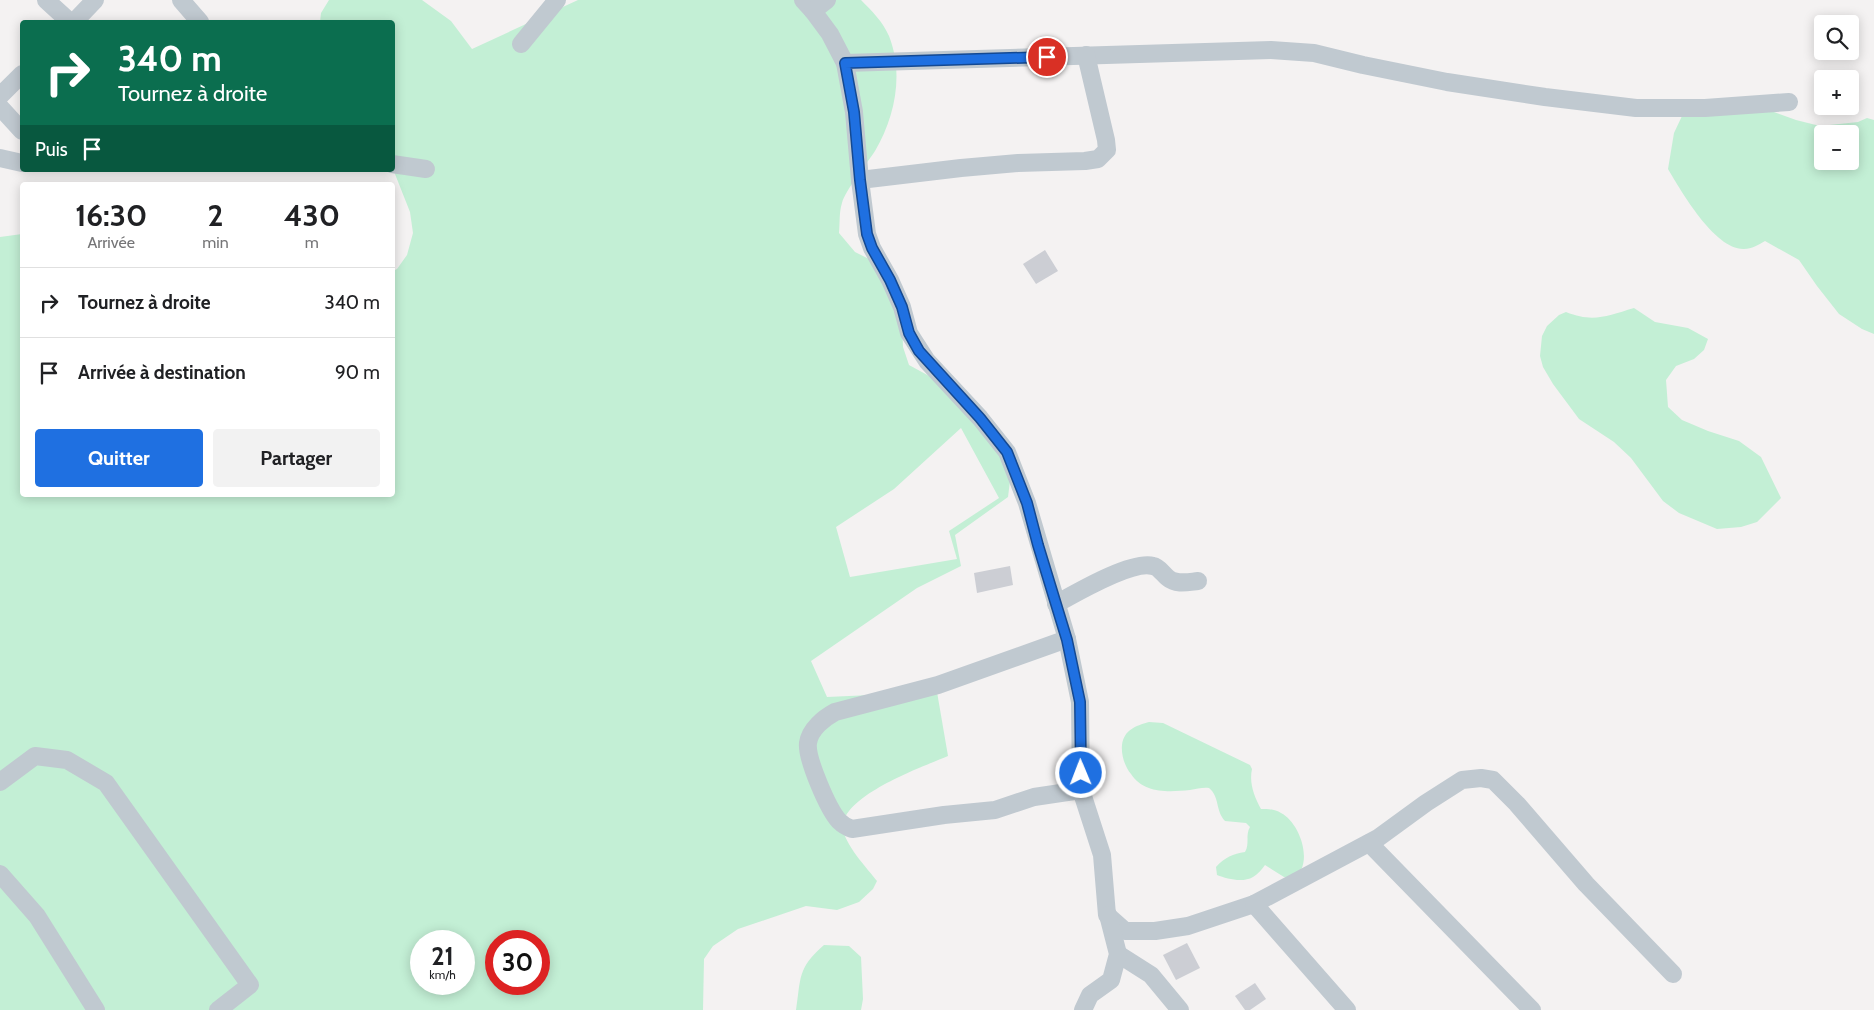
<!DOCTYPE html>
<html lang="fr">
<meta charset="utf-8">
<style>
body{margin:0;font-family:Cabin,sans-serif;background:#f2f2f2;color:#202124;height:100vh;display:flex;flex-direction:column;font-size:19px;white-space:nowrap}
*{box-sizing:border-box;margin:0}
p{font-size:16px;color:#757577}
.icon{flex:none;width:28px;height:28px;fill:none;stroke:currentColor;stroke-width:2;stroke-linecap:round;stroke-linejoin:round}
.map{position:relative;flex:1;overflow:hidden}
.details{position:absolute;left:20px;top:182px;width:375px;height:315px;display:flex;flex-direction:column;background:#fff;border-radius:5px;box-shadow:0 2px 12px #0003}
.details>*{flex:none}
.banner{position:absolute;left:20px;top:20px;width:375px;height:152px;border-radius:5px;box-shadow:0 2px 12px #0003;background:#0b6e4f;color:#fff;overflow:hidden}
.tools{position:absolute;left:1814px;top:15px;display:grid;gap:10px}
.tools a{display:grid;place-items:center;width:45px;height:45px;border-radius:5px;background:#fff;box-shadow:0 2px 12px #0003;font-size:25px}
.speed{position:absolute;left:410px;top:930px;display:flex;gap:10px;font-size:25px;font-weight:700;text-align:center}
.speed>*{display:grid;place-content:center;width:65px;height:65px;border-radius:50%;background:#fff;box-shadow:0 2px 12px #0003;line-height:1}
.speed small{font-size:12px;font-weight:400}
.speed .limit{border:8px solid #d22;background:#fff;color:#111}
.pin{position:absolute;display:grid;place-items:center;width:42px;height:42px;color:#fff;margin:-21px;border:2px solid #fff;border-radius:50%;box-shadow:0 1px 5px #0007}
.me{position:absolute;width:55px;margin:-28px;rotate:359deg;stroke-linejoin:round;filter:drop-shadow(0 0 4px #0008)}
.turn{display:flex;align-items:center;gap:18px;height:105px;padding:0 15px;font-size:22px}
.turn .icon{width:65px;height:65px;stroke-width:2.5}
.turn b{display:block;font-size:35px;line-height:42px}
.then{display:flex;align-items:center;height:48px;padding:0 15px;background:#0003;gap:10px;font-size:19px}
.eta{display:flex;justify-content:space-evenly;align-items:center;height:85px;text-align:center}
.eta b{font-size:30px;font-weight:700;line-height:35px}
.cta{display:flex;gap:10px;margin-top:auto;padding:10px 15px}
.cta a{flex:1;height:58px;border-radius:5px;background:#1f70e1;color:#fff;font-size:20px;font-weight:700;line-height:58px;text-align:center}
.cta a+a{background:#f2f2f2;color:#202124}
ul{padding:0;list-style:none}
li{display:flex;align-items:center;gap:15px;height:70px;padding:0 15px;border-top:1px solid #e0e0e0}
li div{flex:1}
li b{display:block;font-size:19px}
li em{font-style:normal}
.map>svg:first-child{display:block}
.green{fill:#c3efd5;fill-rule:evenodd}
.building{fill:#ccced4}
.lines{fill:none;stroke-linecap:round;stroke-linejoin:round}
.minor{stroke:#c0c9d0;stroke-width:18}
.route-casing{stroke:#144992;stroke-width:12}
.route{stroke:#1f70e1;stroke-width:9}
</style>
<div class="map">
<svg width="1874" height="1010" viewBox="0 0 1874 1010">
<rect width="100%" height="100%" fill="#f4f2f2"/>
<g class="green">
<path d="M329,0h93l29,21 21,28 106,-49h283c11,11 22,22 28,36 15,38 6,81 -14,115 -8,12 -30,40 -33,52 -3,9 -2,20 -3,30l16,19 20,10 27,60 1,25 6,18 22,12 58,49 21,55 -2,16 -53,38 6,31 -44,22 -106,73 16,36 110,-5 11,64c-26,11 -104,39 -105,70 -1,16 25,43 34,55l-4,8 -14,13 -22,8 -31,-4 -68,23 -25,17 -9,13 -1,51h-703v-773l22,-3v261h370l1,-224 4,-2 10,-14 6,-22 -3,-21 -17,-43 -1,-147h-72l1,-9zM961,428l38,70 -50,33 8,28 -107,18 -14,-50 58,-38zM421,941h43v43h-43zM496,941h43v43h-43z"/>
<path d="M1744,109l30,3 22,8 24,6 38,-4 9,-4 7,2v214l-12,-5 -23,-15 -22,-28 -18,-26 -34,-19c-7,4 -13,8 -21,8 -29,1 -63,-58 -76,-80l6,-36 8,-17zM1822,134h28v27h-28z"/>
<path d="M1634,308l21,14 33,6 20,11 -4,11 -10,9 -18,7 -10,14 2,27 14,13 26,11 31,10 22,16 20,41 -24,24 -16,5 -24,2 -38,-16 -16,-12 -32,-43 -17,-16 -35,-23 -26,-35 -10,-17 -3,-11 2,-20 5,-10 12,-11 7,-3c27,11 41,4 68,-4z"/>
<path d="M1149,722l14,1 87,42 2,4c-3,14 2,27 9,40 6,0 14,0 20,4 16,8 29,39 20,57 -1,2 -6,6 -8,8l-9,-1 -19,-12c-3,4 -7,9 -12,12 -10,6 -26,2 -36,-2l-1,-8c9,-10 17,-13 29,-15 5,-8 0,-17 5,-25l-4,-4 -21,-2c-10,-11 -5,-24 -16,-33 -6,-1 -12,1 -19,2 -21,2 -46,4 -59,-16 -6,-7 -10,-19 -9,-29 2,-15 13,-19 27,-23z"/>
<path d="M824,945l25,1 12,11 2,42 -2,11h-65c5,-31 1,-42 28,-65z"/>
</g>
<g class="building">
<path d="M1045,250l13,21 -22,13 -13,-20z"/>
<path d="M1010,566l3,19 -36,8 -3,-20z"/>
<path d="M1187,943l13,25 -24,12 -13,-25z"/>
<path d="M1255,983l11,16 -16,11h-5l-10,-14z"/>
</g>
<g class="lines">
<g class="minor">
<path d="M46,0l24,22"/>
<path d="M181,0l19,22"/>
<path d="M803,0l10,11 17,23 15,29 9,49 6,68 7,54 5,14 18,32 12,27 7,26 18,28 53,57 27,34 20,51 40,136 13,63 1,88 21,65 5,60 18,16h30l33,-5 66,-22 124,-66 48,-35 36,-23 19,-2 12,2 24,24 69,80 87,90"/>
<path d="M813,11l14,-11"/>
<path d="M74,22l21,-22"/>
<path d="M521,44l36,-44"/>
<path d="M845,63l426,-13 43,3 49,12 84,17 98,15 91,11h69l84,-6"/>
<path d="M0,96l22,-22"/>
<path d="M0,107l22,24"/>
<path d="M0,158l22,5"/>
<path d="M392,164l34,5"/>
<path d="M860,180l101,-12 57,-5 67,-2 13,-2 9,-9 -1,-10 -20,-85"/>
<path d="M1056,604c20,-11 76,-44 97,-38 6,1 10,8 15,12 8,7 20,4 30,3"/>
<path d="M1067,639l-129,46 -103,27c-11,6 -25,17 -27,31 -2,15 20,66 31,78 4,4 7,6 13,8l92,-14 51,-5 39,-13 47,-7"/>
<path d="M0,782l35,-26 32,4 39,23 144,202 -32,25"/>
<path d="M1369,843l163,167"/>
<path d="M0,874l37,42 59,94"/>
<path d="M1254,904l93,106"/>
<path d="M1118,954l33,21 29,35"/>
<path d="M1083,1010l7,-15 21,-15 7,-26 -10,-39"/>
</g>
</g>
<g class="lines">
<defs>
<path id="route" d="M1047,57l-202,6 9,49 6,68 7,54 5,14 18,32 12,27 7,26 10,18 61,67 27,34 20,51 11,42 29,95 13,62 1,71"/>
</defs>
<use href="#route" class="route-casing"/>
<use href="#route" class="route"/>
</g>
</svg>
<div class="tools">
<a><svg class="icon" aria-label="search" viewBox="0 0 24 24"><circle cx="10" cy="10" r="6"/><path d="M15 15l6 6"/></svg></a>
<a>+</a>
<a>−</a>
</div>
<div class="speed"><div>21<small>km/h</small></div><div class="limit">30</div></div>
<div class="pin" style="left:1047px;top:57px;background:#d93025"><svg class="icon" aria-label="arrive" viewBox="0 0 24 24"><path d="M6 21V4h12l-3 4 3 4H6"/></svg></div>
<svg class="me" style="left:1081px;top:773px" viewBox="-20 -20 40 40"><circle r="17" fill="#1f70e1" stroke="#fff" stroke-width="3"/><path d="M0-11L8 9 0 5-8 9z" fill="#fff"/></svg>
<div class="banner">
<div class="turn"><svg class="icon" aria-label="right" viewBox="0 0 24 24"><path d="M7 20v-9h11M14 6l5 5-5 5"/></svg><div><b>340 m</b>Tournez à droite</div></div>
<div class="then">Puis<svg class="icon" aria-label="arrive" viewBox="0 0 24 24"><path d="M6 21V4h12l-3 4 3 4H6"/></svg></div>
</div>
<section class="details">
<div class="eta">
<div><b>16:30</b><p>Arrivée</p></div>
<div><b>2</b><p>min</p></div>
<div><b>430</b><p>m</p></div>
</div>
<ul>
<li><svg class="icon" aria-label="right" viewBox="0 0 24 24"><path d="M7 20v-9h11M14 6l5 5-5 5"/></svg><div><b>Tournez à droite</b></div><em>340 m</em></li>
<li><svg class="icon" aria-label="arrive" viewBox="0 0 24 24"><path d="M6 21V4h12l-3 4 3 4H6"/></svg><div><b>Arrivée à destination</b></div><em>90 m</em></li>
</ul>
<div class="cta"><a>Quitter</a><a>Partager</a></div>
</section>
</div>
